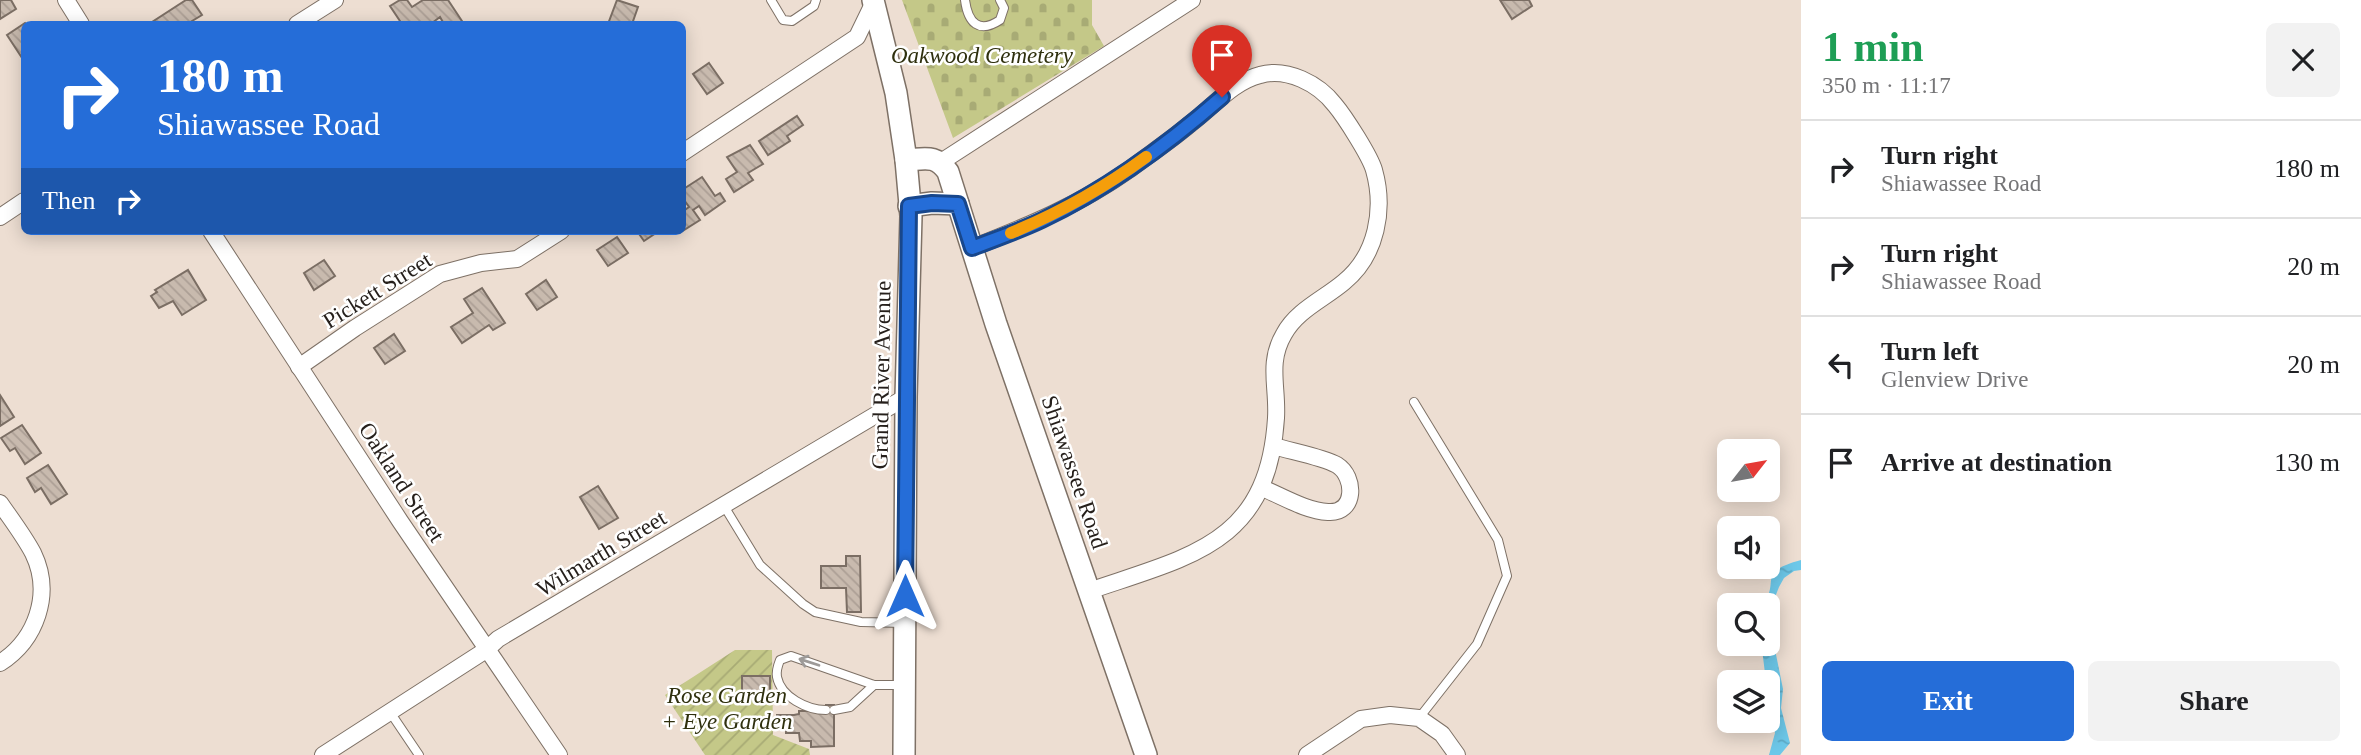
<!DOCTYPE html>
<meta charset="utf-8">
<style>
body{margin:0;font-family:"Times New Roman",serif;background:#f2f2f2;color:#202124;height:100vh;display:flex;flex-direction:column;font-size:26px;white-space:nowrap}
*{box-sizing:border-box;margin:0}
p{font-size:23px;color:#757577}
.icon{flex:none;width:38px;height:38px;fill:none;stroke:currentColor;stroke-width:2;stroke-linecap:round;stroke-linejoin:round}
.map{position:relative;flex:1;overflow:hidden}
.drawer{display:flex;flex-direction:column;background:#fff;width:560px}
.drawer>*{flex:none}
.top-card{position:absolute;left:21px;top:21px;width:665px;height:214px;border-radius:10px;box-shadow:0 4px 18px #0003;background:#256dd8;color:#fff;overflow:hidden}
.needle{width:46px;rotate:59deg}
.tools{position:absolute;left:1717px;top:439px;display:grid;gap:14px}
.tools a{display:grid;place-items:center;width:63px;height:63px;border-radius:10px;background:#fff;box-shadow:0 4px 18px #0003;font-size:35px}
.pin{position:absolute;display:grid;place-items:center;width:60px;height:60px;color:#fff;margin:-72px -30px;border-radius:50% 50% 50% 0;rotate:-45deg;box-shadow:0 0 7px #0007}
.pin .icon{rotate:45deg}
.me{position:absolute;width:77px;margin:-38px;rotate:0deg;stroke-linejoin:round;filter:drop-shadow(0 0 5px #0008)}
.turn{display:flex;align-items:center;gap:24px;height:147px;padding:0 21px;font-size:32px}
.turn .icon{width:91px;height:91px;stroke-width:2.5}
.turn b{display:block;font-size:49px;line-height:60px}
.then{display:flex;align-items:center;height:66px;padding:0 21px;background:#0003;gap:14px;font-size:26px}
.round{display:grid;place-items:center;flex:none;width:74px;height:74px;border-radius:10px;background:#f2f2f2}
.overview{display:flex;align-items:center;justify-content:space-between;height:119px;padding:0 21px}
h1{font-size:42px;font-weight:600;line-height:52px;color:#1e9e55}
.action{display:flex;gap:14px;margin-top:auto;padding:14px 21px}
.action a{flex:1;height:80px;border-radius:10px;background:#256dd8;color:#fff;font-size:28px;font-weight:600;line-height:80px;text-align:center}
.action a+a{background:#f2f2f2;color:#202124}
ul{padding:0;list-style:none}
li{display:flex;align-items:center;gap:21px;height:98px;padding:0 21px;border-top:2px solid #e0e0e0}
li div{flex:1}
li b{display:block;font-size:26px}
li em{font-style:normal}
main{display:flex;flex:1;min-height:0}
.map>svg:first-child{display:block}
.cemetery{fill:url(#cemetery-stones)}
.garden{fill:url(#garden-furrows)}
.water{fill:url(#water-ripples)}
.building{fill:url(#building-back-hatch);stroke:#7b6e64;stroke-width:2}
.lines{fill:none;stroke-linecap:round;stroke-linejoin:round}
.lane-casing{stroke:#7e7166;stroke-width:10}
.street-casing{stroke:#7e7166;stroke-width:18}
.secondary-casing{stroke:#7e7166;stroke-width:24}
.lane{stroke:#fff;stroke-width:8}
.street{stroke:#fff;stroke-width:16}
.secondary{stroke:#fff;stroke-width:21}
.oneway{stroke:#9d9a98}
.route-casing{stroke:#18478c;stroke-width:18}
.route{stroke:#256dd8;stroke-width:12}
.slow{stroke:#f59e0b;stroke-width:12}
.labels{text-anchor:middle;stroke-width:5;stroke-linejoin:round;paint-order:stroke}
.park-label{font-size:23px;font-style:italic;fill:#2f300e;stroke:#fff}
.street-label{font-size:23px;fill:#251f1b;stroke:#fff}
</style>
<main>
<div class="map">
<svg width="1801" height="755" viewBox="0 0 1801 755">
<defs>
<pattern id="cemetery-stones" width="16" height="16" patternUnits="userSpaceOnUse" patternTransform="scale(1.75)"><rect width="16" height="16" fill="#c4c888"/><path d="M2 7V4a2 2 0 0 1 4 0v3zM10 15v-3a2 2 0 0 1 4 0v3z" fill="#a8ab75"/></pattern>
<pattern id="garden-furrows" width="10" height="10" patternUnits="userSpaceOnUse" patternTransform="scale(1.75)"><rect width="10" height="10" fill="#c4c888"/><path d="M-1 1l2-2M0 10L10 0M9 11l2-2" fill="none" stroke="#a8ab75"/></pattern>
<pattern id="water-ripples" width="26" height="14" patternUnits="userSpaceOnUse" patternTransform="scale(1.75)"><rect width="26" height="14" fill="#6dc8e9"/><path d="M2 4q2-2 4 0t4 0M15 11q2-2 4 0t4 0" fill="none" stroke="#5eabc7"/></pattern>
<pattern id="building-back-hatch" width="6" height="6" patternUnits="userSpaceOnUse" patternTransform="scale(1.75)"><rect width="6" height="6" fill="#c8baae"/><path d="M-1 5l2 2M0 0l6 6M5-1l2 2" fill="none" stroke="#ac9f95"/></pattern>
</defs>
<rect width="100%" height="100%" fill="#edded2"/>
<path class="cemetery" d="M902,0h190v25l12,21 -151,92z"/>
<path class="garden" d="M735,650h37l1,85 36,14 1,6h-105l-40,-60z"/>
<path class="water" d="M1801,560v10l-7,1 -10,7 -5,9 -11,28 15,74 -2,19 9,35 -10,12h-11l6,-22 -5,-19 -8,-65v-5h6v-38l-6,-1c20,-24 -8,-32 39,-45z"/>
<g class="building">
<path d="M0,0h11l5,9 -16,10z"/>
<path d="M186,0h6l10,15 -15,9h-38z"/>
<path d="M400,0h7l5,7 11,-7h25l14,21 -6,3h-12l-4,-7 -8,6 1,1h-31l-12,-18z"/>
<path d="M617,0l21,7 -6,17h-24z"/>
<path d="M1500,0h29l3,6 -20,13z"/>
<path d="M25,23l1,1 -2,37 -17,-26z"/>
<path d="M709,63l14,20 -16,11 -14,-20z"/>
<path d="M797,116l6,9 -16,11 3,5 -22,14 -9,-14z"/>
<path d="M750,145l13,19 -15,9 5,7 -19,12 -8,-13 11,-7 -10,-15z"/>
<path d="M702,177l13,19 5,-3 5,8 -20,14 -6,-9 -6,4 7,10 -16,10 -2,-18 7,-5 -7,-10v-7z"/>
<path d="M637,231h22l-15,10z"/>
<path d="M617,237l11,16 -20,13 -11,-16z"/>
<path d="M324,260l11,16 -21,14 -10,-17z"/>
<path d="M188,270l18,30 -24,15 -9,-14 -14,7 -8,-12 6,-4 -2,-2z"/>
<path d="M546,280l11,17 -20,13 -11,-16z"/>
<path d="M482,288l23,35 -12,7 -4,-5 -27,18 -11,-16 22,-14 -9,-14z"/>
<path d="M394,334l11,17 -20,13 -11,-16z"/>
<path d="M0,395l14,22 -14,9z"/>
<path d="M22,425l19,28 -16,11 -10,-16 -5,3 -9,-13z"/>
<path d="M48,465l19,29 -16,10 -10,-16 -6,4 -8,-14z"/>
<path d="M598,486l20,32 -19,11 -19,-32z"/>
<path d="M846,556h14l1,56h-14l-1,-24h-25v-22h25z"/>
<rect x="742" y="676" width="28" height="18"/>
<path d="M826,705h8v41l-23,1v-6h-11l-1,-8h-13v-5l-9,1v-14h17l5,-1v-3h27z"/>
</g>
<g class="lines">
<defs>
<g id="lane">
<path d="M771,0l12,20 9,1 22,-15 2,-6"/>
<path d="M965,0c3,23 14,34 35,20l4,-12 -4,-8"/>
<path d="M1414,402l84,138 9,36 -30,68 -58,74"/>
<path d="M724,506l36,59 43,39 12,8 46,10 44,1"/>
<path d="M826,710c-19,0 -45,-13 -49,-33 -1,-5 1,-12 3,-17l11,-4 83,29h30"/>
<path d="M834,710l16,-3 24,-22"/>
<path d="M390,712l29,43"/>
</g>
<g id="street">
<path d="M66,0l15,24"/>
<path d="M297,24l38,-24"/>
<path d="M682,153l175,-116 16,-33"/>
<path d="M941,162l251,-162"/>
<path d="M0,217l24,-16"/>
<path d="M211,231l189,290 159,234"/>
<path d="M972,248c56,-22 109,-44 158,-79 20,-15 41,-29 60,-45 23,-17 42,-42 70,-49 27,-8 59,9 75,30 10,12 35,51 39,65 11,39 3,85 -30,112 -20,17 -47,28 -60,52 -17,29 -6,53 -8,84 -8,126 -85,138 -187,173"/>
<path d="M299,367l56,-39 85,-54 41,-11 36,-4 44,-28"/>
<path d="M1262,488c20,8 44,23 66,24 28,2 28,-35 9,-47 -14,-8 -47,-14 -63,-19"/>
<path d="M0,503c11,16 24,33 33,50 20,41 3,87 -33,110"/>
<path d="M323,755l163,-105 12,-11 408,-242"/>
<path d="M1307,755l54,-36 29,-4 29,3 23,16 15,21"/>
</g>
<g id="secondary">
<path d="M873,0l23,93 10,67 5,56 -5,181 -2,358"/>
<path d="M906,160c19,-1 30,-6 42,12l48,152 150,431"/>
<path d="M909,206l23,-3 26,1"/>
</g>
</defs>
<use href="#lane" class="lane-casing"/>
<use href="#street" class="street-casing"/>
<use href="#secondary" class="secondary-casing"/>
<use href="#lane" class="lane"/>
<use href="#street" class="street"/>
<use href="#secondary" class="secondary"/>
</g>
<defs><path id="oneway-shaft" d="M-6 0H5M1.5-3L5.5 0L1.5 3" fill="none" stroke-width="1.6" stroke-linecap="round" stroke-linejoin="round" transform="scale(1.75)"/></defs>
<use class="oneway" href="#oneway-shaft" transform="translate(809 662) rotate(-162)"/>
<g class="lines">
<defs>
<path id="route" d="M905,596l4,-390 23,-3 26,1 14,44c23,-9 47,-17 70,-28 65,-31 125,-75 180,-123"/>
</defs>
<use href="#route" class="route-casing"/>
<use href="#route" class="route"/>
<path class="slow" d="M1011,233c48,-20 93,-45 135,-76"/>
</g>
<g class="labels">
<g class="park-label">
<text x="982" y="63">Oakwood Cemetery</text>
<text x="727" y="703">Rose Garden<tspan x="727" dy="26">+ Eye Garden</tspan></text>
</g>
<g class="street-label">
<text transform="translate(377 290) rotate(-32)" y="8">Pickett Street</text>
<text transform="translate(881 375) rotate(-89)" y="8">Grand River Avenue</text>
<text transform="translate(1075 472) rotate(71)" y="8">Shiawassee Road</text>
<text transform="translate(402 482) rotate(57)" y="8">Oakland Street</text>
<text transform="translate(601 553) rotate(-31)" y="8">Wilmarth Street</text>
</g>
</g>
</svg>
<div class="tools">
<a><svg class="needle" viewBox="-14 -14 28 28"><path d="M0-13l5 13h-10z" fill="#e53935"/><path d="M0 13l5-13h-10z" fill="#757577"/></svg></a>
<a><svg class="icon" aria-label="sound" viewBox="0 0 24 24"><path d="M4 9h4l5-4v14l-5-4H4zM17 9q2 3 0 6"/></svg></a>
<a><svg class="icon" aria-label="search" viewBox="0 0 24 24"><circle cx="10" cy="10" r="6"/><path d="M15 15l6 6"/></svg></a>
<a><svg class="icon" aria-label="layers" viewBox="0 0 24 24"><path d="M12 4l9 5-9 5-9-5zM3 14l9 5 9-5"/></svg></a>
</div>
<div class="pin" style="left:1222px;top:97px;background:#d93025"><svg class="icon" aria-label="arrive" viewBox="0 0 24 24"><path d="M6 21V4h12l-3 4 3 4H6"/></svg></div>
<svg class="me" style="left:905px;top:596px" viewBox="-20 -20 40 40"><path d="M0-17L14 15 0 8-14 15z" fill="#256dd8" stroke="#fff" stroke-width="4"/></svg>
<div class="top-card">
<div class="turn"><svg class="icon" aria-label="right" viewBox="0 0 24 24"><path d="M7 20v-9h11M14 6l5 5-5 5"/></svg><div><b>180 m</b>Shiawassee Road</div></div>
<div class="then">Then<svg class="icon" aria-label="right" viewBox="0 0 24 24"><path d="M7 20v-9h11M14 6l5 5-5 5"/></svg></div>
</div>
</div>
<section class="drawer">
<div class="overview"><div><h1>1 min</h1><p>350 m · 11:17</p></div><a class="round"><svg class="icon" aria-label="close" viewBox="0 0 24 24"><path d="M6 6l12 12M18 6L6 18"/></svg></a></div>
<ul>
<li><svg class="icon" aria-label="right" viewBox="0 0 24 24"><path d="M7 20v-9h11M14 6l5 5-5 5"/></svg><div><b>Turn right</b><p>Shiawassee Road</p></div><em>180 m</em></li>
<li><svg class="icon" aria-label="right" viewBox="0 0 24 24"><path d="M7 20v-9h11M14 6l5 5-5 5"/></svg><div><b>Turn right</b><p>Shiawassee Road</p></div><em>20 m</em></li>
<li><svg class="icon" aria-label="left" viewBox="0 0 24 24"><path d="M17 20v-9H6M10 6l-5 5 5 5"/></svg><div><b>Turn left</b><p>Glenview Drive</p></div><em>20 m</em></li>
<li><svg class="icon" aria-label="arrive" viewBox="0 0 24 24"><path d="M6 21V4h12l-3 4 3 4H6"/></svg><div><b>Arrive at destination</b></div><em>130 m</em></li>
</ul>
<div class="action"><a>Exit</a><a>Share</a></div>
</section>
</main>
